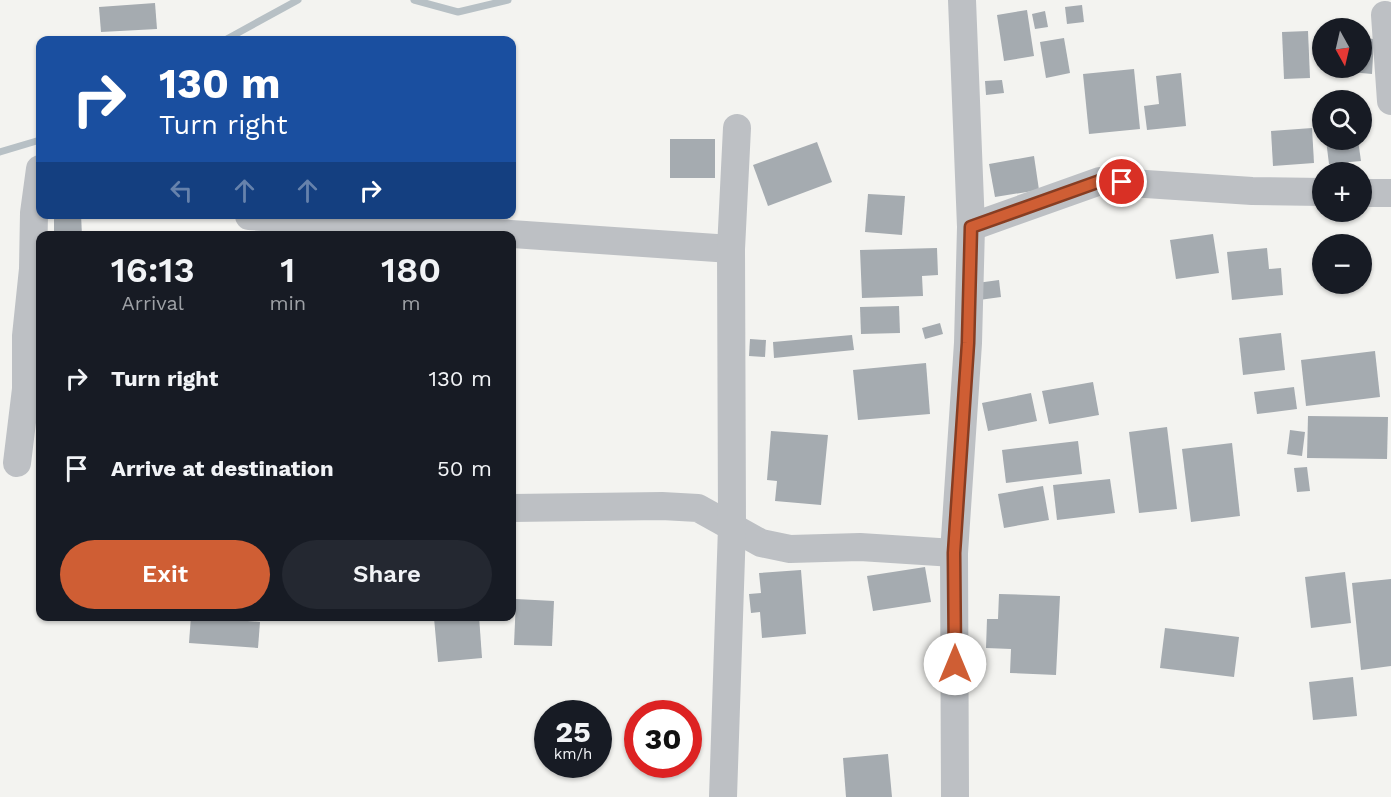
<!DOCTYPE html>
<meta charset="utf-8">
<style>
body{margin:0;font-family:"Work Sans",sans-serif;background:#242831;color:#f1f3f6;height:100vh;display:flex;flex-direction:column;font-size:22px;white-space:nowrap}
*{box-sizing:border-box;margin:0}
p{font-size:20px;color:#9ea1a6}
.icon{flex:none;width:33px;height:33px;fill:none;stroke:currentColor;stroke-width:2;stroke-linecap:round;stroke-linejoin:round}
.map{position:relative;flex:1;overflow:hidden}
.details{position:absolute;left:36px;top:231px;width:480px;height:390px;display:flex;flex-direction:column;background:#171b24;border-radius:12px;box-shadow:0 2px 4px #0004}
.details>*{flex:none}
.top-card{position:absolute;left:36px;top:36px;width:480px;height:183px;border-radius:12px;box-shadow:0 2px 4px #0004;background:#1a4fa0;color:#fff;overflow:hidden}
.needle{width:39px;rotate:172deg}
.controls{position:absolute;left:1312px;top:18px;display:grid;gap:12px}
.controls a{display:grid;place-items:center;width:60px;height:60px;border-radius:50%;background:#171b24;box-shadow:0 2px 4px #0004;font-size:30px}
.speed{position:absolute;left:534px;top:700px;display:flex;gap:12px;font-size:30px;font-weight:700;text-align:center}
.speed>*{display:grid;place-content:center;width:78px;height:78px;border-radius:50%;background:#171b24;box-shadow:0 2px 4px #0004;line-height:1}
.speed small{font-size:15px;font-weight:400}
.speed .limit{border:9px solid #d22;background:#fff;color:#111}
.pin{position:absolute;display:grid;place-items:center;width:51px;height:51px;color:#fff;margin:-26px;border:3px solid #fff;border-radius:50%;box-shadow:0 2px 6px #0007}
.me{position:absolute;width:66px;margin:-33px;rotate:0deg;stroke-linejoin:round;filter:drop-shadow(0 0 4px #0008)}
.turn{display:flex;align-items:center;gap:21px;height:126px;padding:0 24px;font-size:27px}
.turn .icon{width:78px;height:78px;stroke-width:2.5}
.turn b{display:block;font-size:42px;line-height:51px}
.lanes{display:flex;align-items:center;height:57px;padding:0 24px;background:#0003;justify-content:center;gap:30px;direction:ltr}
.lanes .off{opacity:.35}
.eta{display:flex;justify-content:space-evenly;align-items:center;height:102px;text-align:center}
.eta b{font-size:36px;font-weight:600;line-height:42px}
.cta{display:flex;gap:12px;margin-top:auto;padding:12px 24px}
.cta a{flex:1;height:69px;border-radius:36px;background:#cf5e34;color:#fff;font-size:24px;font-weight:600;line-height:69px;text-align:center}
.cta a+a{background:#242831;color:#f1f3f6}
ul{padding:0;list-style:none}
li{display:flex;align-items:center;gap:18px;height:90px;padding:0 24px}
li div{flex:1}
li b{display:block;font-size:22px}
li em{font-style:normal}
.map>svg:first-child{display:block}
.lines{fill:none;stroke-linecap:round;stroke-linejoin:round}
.stream{stroke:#b7c0c5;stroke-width:7}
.building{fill:#a5abb0}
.minor{stroke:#bdc0c4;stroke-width:28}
.route-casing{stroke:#873d22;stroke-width:15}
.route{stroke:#cf5e34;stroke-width:10}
</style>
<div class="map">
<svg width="1391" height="797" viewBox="0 0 1391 797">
<rect width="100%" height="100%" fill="#f3f3f0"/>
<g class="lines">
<g class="stream">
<path d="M414,0l44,12 50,-12"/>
<path d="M225,40l73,-40"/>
<path d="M0,152l40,-12"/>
</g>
</g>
<g class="building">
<path d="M155,3l2,26 -56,3 -2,-25z"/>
<path d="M1082,5l2,17 -17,2 -2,-17z"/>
<path d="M1027,10l7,46 -30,5 -7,-46z"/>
<path d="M1045,11l3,16 -13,2 -3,-15z"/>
<path d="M1308,31l2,47 -26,1 -2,-47z"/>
<path d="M1064,38l6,35 -24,5 -6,-36z"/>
<path d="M1362,38l12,1 -2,35 -44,-4 1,-2h33z"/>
<path d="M1134,69l6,60 -51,5 -6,-60z"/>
<path d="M1181,73l5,53 -39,4 -3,-24 15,-2 -3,-28z"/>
<path d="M1002,80l2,13 -18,2 -1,-14z"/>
<path d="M1312,128l2,35 -41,3 -2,-35z"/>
<rect x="670" y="139" width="45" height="39"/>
<path d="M1326,140h32l3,21 -32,3z"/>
<path d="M817,142l15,40 -64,24 -15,-41z"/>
<path d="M1034,156l5,34 -44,7 -6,-33z"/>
<path d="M868,194l37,2 -3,39 -37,-3z"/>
<path d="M54,214h27l1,22h-28z"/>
<path d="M1213,234l6,39 -43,6 -6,-39z"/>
<path d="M937,248l1,27 -16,1 1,20 -61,2 -2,-48z"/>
<path d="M1267,248l2,21 12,-1 2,27 -51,5 -5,-48z"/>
<path d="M999,280l2,17 -22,3 -2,-17z"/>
<path d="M899,306l1,27 -39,1 -1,-27z"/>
<path d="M940,323l3,11 -18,5 -3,-11z"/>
<path d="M1281,333l4,37 -42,5 -4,-37z"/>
<path d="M852,335l2,15 -80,8 -1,-16z"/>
<path d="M750,339l16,1 -1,17 -16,-1z"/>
<path d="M1375,351l5,46 -74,9 -5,-46z"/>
<path d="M926,363l4,51 -72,6 -5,-50z"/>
<path d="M1093,382l6,33 -50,9 -7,-33z"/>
<path d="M1294,387l3,22 -40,5 -3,-22z"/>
<path d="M1031,393l6,28 -49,10 -6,-28z"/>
<path d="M1308,416l80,1 -1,42 -80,-1z"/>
<path d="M1167,427l10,82 -38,4 -10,-81z"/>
<path d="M1290,430l15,2 -3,24 -15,-2z"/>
<path d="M771,431l57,4 -7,70 -46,-4 2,-20 -10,-1z"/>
<path d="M1078,441l4,33 -76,9 -4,-33z"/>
<path d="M1232,443l8,73 -49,6 -9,-73z"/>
<path d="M1307,467l3,24 -13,1 -3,-24z"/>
<path d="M1110,479l5,34 -58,7 -4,-35z"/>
<path d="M1043,486l6,34 -45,8 -6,-34z"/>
<path d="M925,567l6,35 -58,9 -6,-35z"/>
<path d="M801,570l5,64 -44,4 -2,-26 -9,1 -2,-19 12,-1 -2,-20z"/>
<path d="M1345,572l6,51 -40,5 -6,-51z"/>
<path d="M1391,579v87l-30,4 -9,-87z"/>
<path d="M999,594l61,2 -4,79 -46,-2 1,-24 -25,-1 1,-29h11z"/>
<path d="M516,599l38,2 -2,45 -38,-1z"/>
<path d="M191,616l69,6 -2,26 -69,-5z"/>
<path d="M454,616h25l3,42 -44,4 -4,-44z"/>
<path d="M1165,628l74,9 -5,40 -74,-9z"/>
<path d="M1353,677l4,39 -44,4 -4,-38z"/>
<path d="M888,754l4,43h-46l-3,-39z"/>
</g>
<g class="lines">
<g class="minor">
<path d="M1385,15l6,86"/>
<path d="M1362,193h29"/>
<path d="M249,216l482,33"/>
<path d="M971,227l129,-46 152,10 71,1"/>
<path d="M17,463l9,-74v-53l7,-67 1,-56 6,-44"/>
<path d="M512,508l150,-2 36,2 63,35 29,6 70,-2 94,6"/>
<path d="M723,797l9,-270 -1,-278 6,-121"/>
<path d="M955,797l-1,-244 14,-210 3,-116 -9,-227"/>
</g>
</g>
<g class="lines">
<defs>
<path id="route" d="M955,664l-1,-111 14,-210 3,-116 129,-46 22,1"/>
</defs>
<use href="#route" class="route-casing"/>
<use href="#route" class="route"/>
</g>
</svg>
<div class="controls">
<a><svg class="needle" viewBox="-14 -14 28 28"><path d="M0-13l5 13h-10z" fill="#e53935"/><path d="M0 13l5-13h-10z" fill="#9ea1a6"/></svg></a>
<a><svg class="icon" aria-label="search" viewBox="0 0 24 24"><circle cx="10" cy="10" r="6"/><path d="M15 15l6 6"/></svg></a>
<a>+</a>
<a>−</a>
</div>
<div class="speed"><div>25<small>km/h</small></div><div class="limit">30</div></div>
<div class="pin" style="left:1122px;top:182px;background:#d93025"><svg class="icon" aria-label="arrive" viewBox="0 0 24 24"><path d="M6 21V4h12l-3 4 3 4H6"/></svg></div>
<svg class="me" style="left:955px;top:664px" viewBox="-20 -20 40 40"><circle r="19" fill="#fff"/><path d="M0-13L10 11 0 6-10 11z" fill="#cf5e34"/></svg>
<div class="top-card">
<div class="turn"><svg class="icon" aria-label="right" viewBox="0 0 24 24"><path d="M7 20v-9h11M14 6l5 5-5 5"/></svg><div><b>130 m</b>Turn right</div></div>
<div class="lanes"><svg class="icon off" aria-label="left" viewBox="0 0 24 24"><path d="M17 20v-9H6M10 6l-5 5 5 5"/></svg><svg class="icon off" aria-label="ahead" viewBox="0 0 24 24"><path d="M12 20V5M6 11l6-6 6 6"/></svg><svg class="icon off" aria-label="ahead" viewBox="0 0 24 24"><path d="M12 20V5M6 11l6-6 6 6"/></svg><svg class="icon" aria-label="right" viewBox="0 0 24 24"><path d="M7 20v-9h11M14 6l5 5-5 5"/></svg></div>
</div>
<section class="details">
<div class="eta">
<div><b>16:13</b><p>Arrival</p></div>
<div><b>1</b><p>min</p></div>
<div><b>180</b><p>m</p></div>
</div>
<ul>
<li><svg class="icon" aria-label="right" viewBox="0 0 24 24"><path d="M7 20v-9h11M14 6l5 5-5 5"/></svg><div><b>Turn right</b></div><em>130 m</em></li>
<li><svg class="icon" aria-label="arrive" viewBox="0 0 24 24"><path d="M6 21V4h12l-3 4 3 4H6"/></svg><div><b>Arrive at destination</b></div><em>50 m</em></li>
</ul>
<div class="cta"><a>Exit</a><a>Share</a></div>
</section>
</div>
